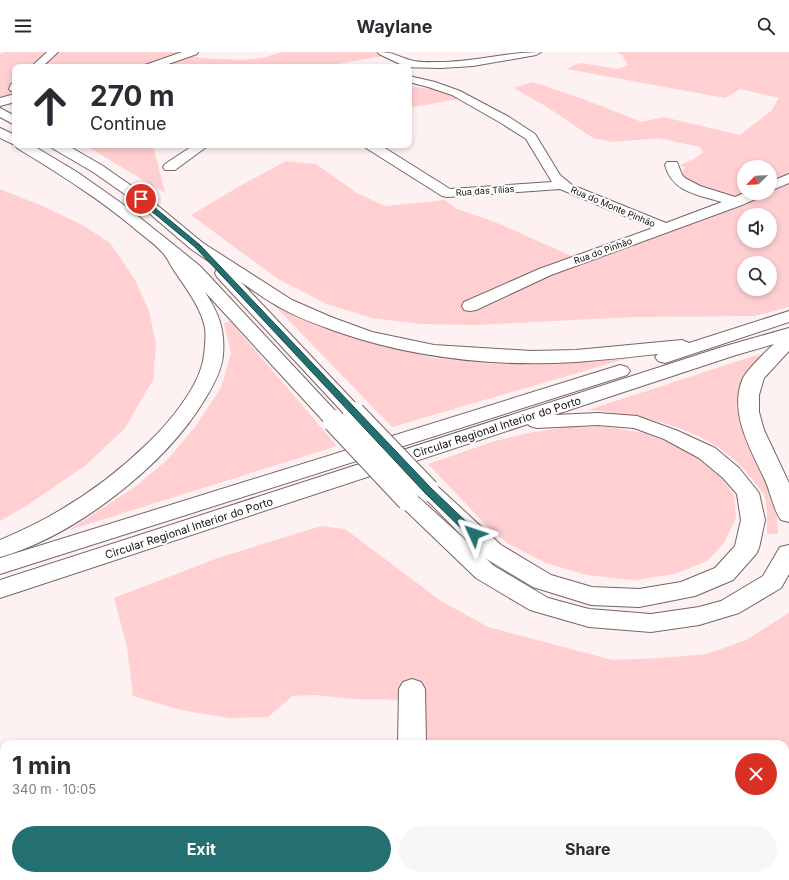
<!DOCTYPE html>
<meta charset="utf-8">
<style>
body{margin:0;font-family:Inter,sans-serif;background:#f7f7f7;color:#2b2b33;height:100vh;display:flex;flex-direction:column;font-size:15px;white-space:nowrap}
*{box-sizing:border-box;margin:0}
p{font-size:13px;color:#7c7c81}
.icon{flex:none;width:22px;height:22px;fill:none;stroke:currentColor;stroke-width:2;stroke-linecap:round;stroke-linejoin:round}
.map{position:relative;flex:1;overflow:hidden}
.drawer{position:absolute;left:0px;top:688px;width:789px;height:140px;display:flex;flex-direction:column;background:#fff;border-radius:12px 12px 0 0;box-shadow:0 2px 6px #0003}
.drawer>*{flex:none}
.top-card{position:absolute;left:12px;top:12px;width:400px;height:84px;border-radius:8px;box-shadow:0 2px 6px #0003;background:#fff;color:#2b2b33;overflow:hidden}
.needle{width:26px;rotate:246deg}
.controls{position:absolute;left:737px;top:108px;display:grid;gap:8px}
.controls a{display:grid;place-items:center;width:40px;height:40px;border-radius:50%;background:#fff;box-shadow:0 2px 6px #0003;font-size:20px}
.pin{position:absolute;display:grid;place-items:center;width:34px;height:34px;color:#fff;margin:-17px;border:2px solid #fff;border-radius:50%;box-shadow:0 1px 4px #0007}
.me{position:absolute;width:44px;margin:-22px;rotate:312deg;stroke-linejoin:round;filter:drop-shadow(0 0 3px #0008)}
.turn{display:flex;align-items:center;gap:14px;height:84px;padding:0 12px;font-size:18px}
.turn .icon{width:52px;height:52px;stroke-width:2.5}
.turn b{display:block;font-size:28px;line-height:34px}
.round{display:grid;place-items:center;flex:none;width:42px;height:42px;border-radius:21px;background:#f7f7f7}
.headline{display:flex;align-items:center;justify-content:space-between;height:68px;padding:0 12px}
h1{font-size:24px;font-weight:700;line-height:30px}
.button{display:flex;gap:8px;margin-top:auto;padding:8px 12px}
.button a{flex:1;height:46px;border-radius:24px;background:#246f70;color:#fff;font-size:16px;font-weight:700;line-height:46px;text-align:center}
.button a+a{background:#f7f7f7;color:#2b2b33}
header{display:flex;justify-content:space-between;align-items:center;height:52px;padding:0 12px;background:#fff;font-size:18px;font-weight:700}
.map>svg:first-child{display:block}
.green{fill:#ffcfd1;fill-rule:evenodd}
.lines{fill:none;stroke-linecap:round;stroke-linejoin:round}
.minor-casing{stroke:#766566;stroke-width:2}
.tertiary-casing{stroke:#766566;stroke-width:2}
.motorway-casing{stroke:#766566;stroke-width:2}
.minor{fill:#fff;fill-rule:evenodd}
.tertiary{fill:#fff;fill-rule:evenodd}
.motorway{fill:#fff;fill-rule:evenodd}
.motorway-bridge-casing{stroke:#766566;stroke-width:24;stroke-linecap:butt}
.motorway-bridge{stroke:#fff;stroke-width:22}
.route{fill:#246f70;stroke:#174849}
.labels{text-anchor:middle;stroke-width:4;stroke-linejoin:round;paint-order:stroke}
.far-street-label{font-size:9px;fill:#130d0d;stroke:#fff}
.street-label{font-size:11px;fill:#130d0d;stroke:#fff}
</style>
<header><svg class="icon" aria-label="menu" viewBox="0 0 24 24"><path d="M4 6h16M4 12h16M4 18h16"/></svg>Waylane<svg class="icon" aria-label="search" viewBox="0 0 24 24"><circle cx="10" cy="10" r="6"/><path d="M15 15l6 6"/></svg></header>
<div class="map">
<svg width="789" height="828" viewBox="0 0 789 828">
<rect width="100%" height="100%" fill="#fdf1f2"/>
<g class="green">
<path d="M5,0h190l-2,4 8,2 41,2 20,-2 20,-6h101l7,3 -71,12h-304v41l-15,-7v-47z"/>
<path d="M616,0h173v255l-35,9 -121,1 -157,8 -55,-1 -49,-6 -45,-14 -49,-25 -87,-64 49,-29 46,-25 30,3 41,29 28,13 60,-6 12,9 38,13 90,40 164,-58 -42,-13 -20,-8 -5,-11 3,-5 -7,-1 16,-7 9,-7 -3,-5 -41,-9 -46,4 -20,-4 -46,-31 -33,-19 19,-6 50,17 59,23 21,-5 77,18 31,-24 8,-13 -39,-9 -15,9 -158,-29 13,-6 38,6 10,-4 -6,-10zM744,115h26v26h-26zM744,163h26v26h-26zM744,211h26v26h-26z"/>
<path d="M409,34l29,4 25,8 -54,10z"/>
<path d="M85,93h68l12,48z"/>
<path d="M0,137l45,18 39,19 26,17 25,37 14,31 7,33 -3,36 -28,48 -39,37 -60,41 -26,15z"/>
<path d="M272,251l37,19 58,18 65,18 65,6 61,-1 74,-6 -240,70z"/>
<path d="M230,269l107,125 -268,84 66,-43 33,-28 27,-32 26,-39 10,-35 -7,-30z"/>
<path d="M760,302l-13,23 29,123 2,34h-11c0,-12 1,-28 -3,-39 -3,-5 -8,-10 -11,-15 -38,-51 -106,-65 -165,-70z"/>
<path d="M567,375h41l36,6 42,16 30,22 18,24 2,23 -12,25 -17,18 -32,13 -40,6 -48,-5 -41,-12 -39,-20 -18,-15 -61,-64 67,-23 39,-9z"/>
<path d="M321,474l24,3 96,72 47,26 124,33 50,-2 45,-4 39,-14 43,-27v267h-240l-5,-4h241v-132h-365l-16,-44 -50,-1 -39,-4 -23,1 -24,21 -38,1 -49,-8 -48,-14 -6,-49 -13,-49 104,-40z"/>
</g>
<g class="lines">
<defs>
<g id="minor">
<path d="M47,0h11l-16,15h-11z"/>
<path d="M378,0c16,0 18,4 32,8 9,3 21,2 30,2 34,0 67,-10 101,-10l-5,3 -63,11 -32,2 -44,-1 3,-3 -21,-10z"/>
<path d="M409,24l26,6 25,9 49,26 26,17 25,41 12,10 94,38 56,-21c-24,-7 -50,-10 -57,-37l2,-3h10l5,13 3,3 15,8 35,11 9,-4h20l-2,3 -20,9 -191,70 -75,35 -6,1 -6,-1 -2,-4 2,-4 75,-33 114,-41 -93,-39 -113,8 -5,-1 -76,-48 -1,-3h15l70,44 102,-7 -26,-43 -25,-16 -49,-28 -24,-8 -19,-5z"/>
<path d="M15,31v9l-4,-1 -2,-2 2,-5z"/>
<path d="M194,93h15l-34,25h-10l-2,-3 2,-3z"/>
<path d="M789,122v9l-19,8v-9z"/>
<path d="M412,627l9,3 4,7 1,55h-28l1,-55 4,-7z"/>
<path d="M507,824h35l2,4h-35z"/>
</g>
<g id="tertiary">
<path d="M182,0h16l-1,2 -37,13h-17l2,-2z"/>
<path d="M15,42v8l-15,4v-8z"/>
</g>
<g id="motorway">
<path d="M0,56l15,8v9l-15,-8z"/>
<path d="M0,76l15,7v10l-15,-7z"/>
<path d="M15,93h17l45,27 47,33 50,40 26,21 141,151 3,4 -3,4 -7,2 -7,-2 -122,-133c14,22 20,37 18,63 -1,15 -10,31 -18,44 -39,66 -131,138 -205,158v-17c56,-23 105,-55 148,-97 21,-20 53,-58 56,-88 1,-8 2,-19 1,-27 -4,-21 -20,-41 -32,-59 -3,-5 -6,-12 -11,-17 -8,-9 -19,-16 -28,-24 -36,-30 -76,-55 -117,-80z"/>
<path d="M50,93h17l36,21 43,30 57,47 89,57 39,17 41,15 62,13 97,6 45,-1 106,-10 7,3 100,-32v11l-124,41 -7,-2 -3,-4 3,-3c-28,3 -55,6 -82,8 -81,5 -164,-4 -241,-31 -19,-7 -39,-14 -56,-24 -13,-7 -25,-16 -38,-25l120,127 3,4 -3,4 -7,2 -7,-2 -130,-140 -2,-4 2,-4h3l-29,-20 -55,-47 -43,-30 -41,-24z"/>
<path d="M789,276v23l-25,27 -5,17v17l5,18 25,53v39l-8,-2c-8,-11 -10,-27 -16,-40 -14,-30 -37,-68 -22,-102 5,-9 23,-27 31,-34l-38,11 -182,60 44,-2 39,3 41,15 37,17 24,20 20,25 6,27 -6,28 -3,6 -23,26 -38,16 -56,11 -48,-2 -58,-18 -50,-30 -66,-67 3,-5 8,-2 8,2 65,60 50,30 41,12 47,2 42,-7 34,-14 20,-22 6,-26 -4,-26 -14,-16 -24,-20 -35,-19 -30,-11 -36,-3 -61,3 -7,-2 -2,-2 -528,174v-18l722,-233z"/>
<path d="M620,313l7,2 3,4 -3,4 -627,199v-16z"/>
<path d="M408,441l8,2 78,71 54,32 41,11 62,5 48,-7 22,-6 42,-25 17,-29 9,-2v29l-8,14 -42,25 -40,12 -48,7 -62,-5 -59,-17 -54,-32 -76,-73 -3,-5 3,-5z"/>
</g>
</defs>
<use href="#minor" class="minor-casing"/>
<use href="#tertiary" class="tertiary-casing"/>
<use href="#motorway" class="motorway-casing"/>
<use href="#minor" class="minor"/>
<use href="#tertiary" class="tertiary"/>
<use href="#motorway" class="motorway"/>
<defs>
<g id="motorway-bridge">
<path d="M354,361l74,77"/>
<path d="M334,369l74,79"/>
</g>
</defs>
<use href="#motorway-bridge" class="motorway-bridge-casing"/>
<use href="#motorway-bridge" class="motorway-bridge"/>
</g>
<path class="route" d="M139,146h4l57,47 231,243 46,44 2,2 -2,3h-7l-45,-44 -230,-246 -56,-46z"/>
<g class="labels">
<g class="far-street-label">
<text transform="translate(485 139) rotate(-4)" y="3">Rua das Tílias</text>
<text transform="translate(613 155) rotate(23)" y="3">Rua do Monte Pinhão</text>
<text transform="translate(603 199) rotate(-20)" y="3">Rua do Pinhão</text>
</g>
<g class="street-label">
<text transform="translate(497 375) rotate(-18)" y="4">Circular Regional Interior do Porto</text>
<text transform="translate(189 476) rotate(-18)" y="4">Circular Regional Interior do Porto</text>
</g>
</g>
</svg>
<div class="controls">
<a><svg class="needle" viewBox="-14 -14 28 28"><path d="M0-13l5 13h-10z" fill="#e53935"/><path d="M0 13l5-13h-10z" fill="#7c7c81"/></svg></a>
<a><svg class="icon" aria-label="sound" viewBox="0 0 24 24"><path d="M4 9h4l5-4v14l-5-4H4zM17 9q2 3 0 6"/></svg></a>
<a><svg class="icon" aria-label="search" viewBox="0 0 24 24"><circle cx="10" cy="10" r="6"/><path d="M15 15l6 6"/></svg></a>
</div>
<div class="pin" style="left:141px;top:147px;background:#d93025"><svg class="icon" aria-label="arrive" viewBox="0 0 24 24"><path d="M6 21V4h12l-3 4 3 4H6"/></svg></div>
<svg class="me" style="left:474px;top:482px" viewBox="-20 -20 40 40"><path d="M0-17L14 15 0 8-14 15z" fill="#246f70" stroke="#fff" stroke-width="4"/></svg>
<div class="top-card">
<div class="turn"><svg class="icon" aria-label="ahead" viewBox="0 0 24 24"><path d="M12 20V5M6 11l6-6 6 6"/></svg><div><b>270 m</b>Continue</div></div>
</div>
<section class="drawer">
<div class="headline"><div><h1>1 min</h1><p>340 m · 10:05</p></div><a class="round" style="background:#d93025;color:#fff"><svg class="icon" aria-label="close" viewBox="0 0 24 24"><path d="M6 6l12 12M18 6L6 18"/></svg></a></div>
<div class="button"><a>Exit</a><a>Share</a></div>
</section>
</div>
